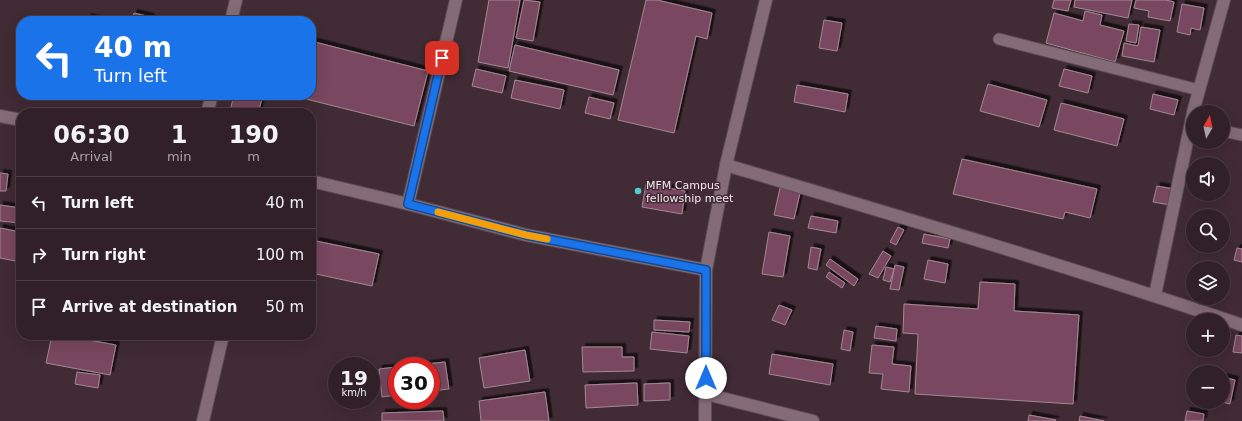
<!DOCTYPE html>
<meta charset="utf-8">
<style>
body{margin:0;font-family:"DejaVu Sans",sans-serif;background:#3d2d34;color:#f1f3f6;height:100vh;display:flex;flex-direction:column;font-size:15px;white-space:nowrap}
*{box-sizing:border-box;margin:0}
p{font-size:13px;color:#a8a3a8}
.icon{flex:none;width:22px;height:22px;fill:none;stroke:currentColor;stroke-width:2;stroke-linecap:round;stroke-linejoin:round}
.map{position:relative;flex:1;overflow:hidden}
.panel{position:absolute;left:16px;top:108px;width:300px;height:232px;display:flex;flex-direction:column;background:#312028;border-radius:16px;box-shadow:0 4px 16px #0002,0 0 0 1px #4c3e45}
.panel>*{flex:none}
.top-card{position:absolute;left:16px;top:16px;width:300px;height:84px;border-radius:16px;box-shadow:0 4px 16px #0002,0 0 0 1px #4c3e45;background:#1a73e8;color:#fff;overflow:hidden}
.needle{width:26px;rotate:9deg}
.fabs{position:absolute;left:1186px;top:105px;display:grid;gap:8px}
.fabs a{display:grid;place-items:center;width:44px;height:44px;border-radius:50%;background:#312028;box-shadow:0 4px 16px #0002,0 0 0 1px #4c3e45;font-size:20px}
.speed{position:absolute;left:328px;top:357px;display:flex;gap:8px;font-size:20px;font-weight:700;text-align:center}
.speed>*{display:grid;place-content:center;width:52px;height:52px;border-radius:50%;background:#312028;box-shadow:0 4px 16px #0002,0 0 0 1px #4c3e45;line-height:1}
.speed small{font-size:10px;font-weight:400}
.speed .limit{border:6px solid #d22;background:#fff;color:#111}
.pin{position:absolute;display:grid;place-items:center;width:34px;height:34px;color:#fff;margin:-17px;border-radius:8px;box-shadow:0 2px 6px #0006}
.me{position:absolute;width:44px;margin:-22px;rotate:0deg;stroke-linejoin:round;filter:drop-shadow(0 0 3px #0008)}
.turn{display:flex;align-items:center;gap:14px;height:84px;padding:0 12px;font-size:18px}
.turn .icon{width:52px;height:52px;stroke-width:2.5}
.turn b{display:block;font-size:28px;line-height:34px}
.eta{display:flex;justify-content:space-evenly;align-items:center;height:68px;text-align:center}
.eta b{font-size:24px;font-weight:700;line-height:28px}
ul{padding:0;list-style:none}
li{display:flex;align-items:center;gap:12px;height:52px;padding:0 12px;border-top:1px solid #4c3e45}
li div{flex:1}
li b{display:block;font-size:15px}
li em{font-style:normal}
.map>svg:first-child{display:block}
.building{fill:#79475f;stroke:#a28994;filter:url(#shadow)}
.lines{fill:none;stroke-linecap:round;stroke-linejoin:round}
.lane-casing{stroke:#5d4b53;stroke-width:13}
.street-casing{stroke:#5d4b53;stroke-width:14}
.lane{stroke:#846c76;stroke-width:11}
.street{stroke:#846c76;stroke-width:12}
.route-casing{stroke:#114b97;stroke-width:10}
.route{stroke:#1a73e8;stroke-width:7}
.slow{stroke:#f59e0b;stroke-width:7}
.poi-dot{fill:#51ccd3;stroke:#412b35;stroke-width:1.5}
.labels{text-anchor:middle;stroke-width:3;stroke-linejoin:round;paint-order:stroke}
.poi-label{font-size:11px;fill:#f5e6ec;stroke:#412b35;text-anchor:start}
</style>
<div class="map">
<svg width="1242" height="421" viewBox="0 0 1242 421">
<defs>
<filter id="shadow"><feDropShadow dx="3.5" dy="-3.5" stdDeviation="0" flood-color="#0009"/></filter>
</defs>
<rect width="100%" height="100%" fill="#412b35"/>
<g class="building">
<path d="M489,0h31l-12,68 -30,-6z"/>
<path d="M524,0l16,2 -7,39 -17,-3z"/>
<path d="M646,0h11l55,13 -5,26 -11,-3 -22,97 -56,-13z"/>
<path d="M1054,0h17l-3,11 -16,-3z"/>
<path d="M1075,0h57l-4,18 -54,-11z"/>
<path d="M1136,0h30l8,2 -4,19 -22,-4 1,-6 -15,-3z"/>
<path d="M1182,4l22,4 -4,22 -9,-2 -1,7 -13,-3z"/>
<path d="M1085,11l17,4 -2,10 24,6 -9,31 -69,-19 8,-30 29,8z"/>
<path d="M134,13l17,4 -1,4h-18z"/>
<path d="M88,17l19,4h-20z"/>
<path d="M824,20l18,3 -5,28 -18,-3z"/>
<path d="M1129,24l10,1 -3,18 -10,-2z"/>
<path d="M1141,27l19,3 -6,32 -32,-6 2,-13 14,3z"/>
<path d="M311,41l117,30 -14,55 -124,-31h21z"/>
<path d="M515,45l104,25 -6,25 -104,-24z"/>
<path d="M476,69l30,7 -4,17 -30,-7z"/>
<path d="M1064,69l28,7 -4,17 -29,-7z"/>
<path d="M515,80l49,10 -4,19 -49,-11z"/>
<path d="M988,84l59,16 -8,27 -59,-16z"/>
<path d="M797,85l51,9 -3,18 -51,-10z"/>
<path d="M1153,94l25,6 -4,15 -24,-6z"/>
<path d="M234,95h29l-5,18h-6l-21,-6z"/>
<path d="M589,97l25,6 -4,16 -25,-6z"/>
<path d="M1061,103l63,16 -7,27 -63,-16z"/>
<path d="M962,159l135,30 -7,29 -25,-6 -2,7 -110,-25z"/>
<path d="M0,173l8,1 -2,17h-6z"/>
<path d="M646,184l39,7 -3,23 -40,-7z"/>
<path d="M1157,186l17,3 -4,16 -17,-3z"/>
<path d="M780,188l20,5 -6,26 -20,-4z"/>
<path d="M0,205l21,3v15l-21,-2z"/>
<path d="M811,216l27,5 -2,12 -28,-5z"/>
<path d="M898,227l6,3 -8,15 -6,-3z"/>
<path d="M0,228l21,4v30l-21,-4z"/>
<path d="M769,232l21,4 -7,41 -21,-3z"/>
<path d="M924,234l26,5 -2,9 -26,-5z"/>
<path d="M316,241l63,13 -7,32 -61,-13v-7z"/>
<path d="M811,247l10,2 -4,21 -9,-2z"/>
<path d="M1237,248l5,1v13l-8,-2z"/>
<path d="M883,251l8,5 -13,22 -9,-4z"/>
<path d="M830,259l28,20 -4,7 -28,-21z"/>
<path d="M928,260l20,4 -3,19 -21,-4z"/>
<path d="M895,265l9,2 -5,23 -9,-1z"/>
<path d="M886,267l8,2 -4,13 -7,-2z"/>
<path d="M829,272l16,11 -3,5 -16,-11z"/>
<path d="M980,282l35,2 -1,27 65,4 -6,89 -158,-10 3,-60 -15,-1 1,-29 74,5z"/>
<path d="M779,305l13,5 -7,15 -13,-5z"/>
<path d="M654,320l36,2 -1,10 -35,-2z"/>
<path d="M876,326l21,3 -1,12 -22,-3z"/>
<path d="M844,330l9,2 -3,19 -9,-2z"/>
<path d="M652,332l37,4 -2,17 -37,-4z"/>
<path d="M52,335h9l55,10 -6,30 -64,-12z"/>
<path d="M101,335h18l-1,3z"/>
<path d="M1236,335l6,1v17l-9,-1z"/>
<path d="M872,345l22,2 -2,17 19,2 -2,26 -28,-3 2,-15 -14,-1z"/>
<path d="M582,347h40v10h12v14l-51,1z"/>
<path d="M525,350l5,31 -46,7 -5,-30z"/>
<path d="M772,354l61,10 -3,21 -61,-11z"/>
<path d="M445,362l4,27 -18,2v-25h-23z"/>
<path d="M397,367v28l-15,2 -3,-28z"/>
<path d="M77,372l23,3 -2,13 -23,-4z"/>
<path d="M1223,377l12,3 -5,24 -8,-2z"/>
<path d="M637,383l1,22 -52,3 -1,-23z"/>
<path d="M670,383v17l-26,1v-17z"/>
<path d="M545,392l4,29h-68l-2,-20z"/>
<path d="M443,411l1,10h-62v-8z"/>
<path d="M1187,411l17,3 -1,7h-18z"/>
<path d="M1029,415l27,5 -1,1h-27z"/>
<path d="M1080,416l24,5h-25z"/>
</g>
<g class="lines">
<defs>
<g id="lane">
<path d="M999,39l200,51"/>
<path d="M1223,131l19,4"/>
</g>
<g id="street">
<path d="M231,21l5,-21"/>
<path d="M1193,112l31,-112"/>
<path d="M207,113l5,-18"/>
<path d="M0,116l21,4"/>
<path d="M726,165c172,51 345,102 516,160"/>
<path d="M311,181l97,23 118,31 180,35"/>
<path d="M408,204l48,-204"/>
<path d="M1155,295l38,-182"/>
<path d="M706,394l107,27"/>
<path d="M203,421l20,-86"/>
<path d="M705,421l1,-151 20,-105 40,-165"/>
</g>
</defs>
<use href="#lane" class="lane-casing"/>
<use href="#street" class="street-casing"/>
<use href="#lane" class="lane"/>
<use href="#street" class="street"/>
</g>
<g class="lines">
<defs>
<path id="route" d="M442,58l-34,146 118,31 180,35v108"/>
</defs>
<use href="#route" class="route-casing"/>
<use href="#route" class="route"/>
<path class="slow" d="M438,212l88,23 21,4"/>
</g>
<circle class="poi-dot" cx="638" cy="191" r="4"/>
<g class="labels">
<g class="poi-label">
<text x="646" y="189">MFM Campus<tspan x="646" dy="13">fellowship meet</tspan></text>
</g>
</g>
</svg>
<div class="fabs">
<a><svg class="needle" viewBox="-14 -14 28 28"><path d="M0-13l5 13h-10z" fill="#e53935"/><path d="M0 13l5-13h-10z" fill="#a8a3a8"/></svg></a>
<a><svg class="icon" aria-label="sound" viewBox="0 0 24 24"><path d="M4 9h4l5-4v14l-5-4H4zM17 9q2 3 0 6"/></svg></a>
<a><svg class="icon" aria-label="search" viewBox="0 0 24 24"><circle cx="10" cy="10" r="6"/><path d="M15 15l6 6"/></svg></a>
<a><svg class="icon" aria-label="layers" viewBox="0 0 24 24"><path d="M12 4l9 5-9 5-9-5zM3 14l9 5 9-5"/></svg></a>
<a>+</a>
<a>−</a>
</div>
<div class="speed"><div>19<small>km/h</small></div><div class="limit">30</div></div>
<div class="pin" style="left:442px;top:58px;background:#d93025"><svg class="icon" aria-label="arrive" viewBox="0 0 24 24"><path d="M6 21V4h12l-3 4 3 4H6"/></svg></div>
<svg class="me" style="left:706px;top:378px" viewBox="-20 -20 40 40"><circle r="19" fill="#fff"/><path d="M0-13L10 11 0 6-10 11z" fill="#1a73e8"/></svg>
<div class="top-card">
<div class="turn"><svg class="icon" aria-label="left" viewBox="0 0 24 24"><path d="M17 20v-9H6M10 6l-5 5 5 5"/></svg><div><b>40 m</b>Turn left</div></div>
</div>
<section class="panel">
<div class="eta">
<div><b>06:30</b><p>Arrival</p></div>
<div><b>1</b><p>min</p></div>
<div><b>190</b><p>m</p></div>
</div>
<ul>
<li><svg class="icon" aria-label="left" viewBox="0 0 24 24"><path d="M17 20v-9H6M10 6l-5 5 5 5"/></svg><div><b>Turn left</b></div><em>40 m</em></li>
<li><svg class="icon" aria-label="right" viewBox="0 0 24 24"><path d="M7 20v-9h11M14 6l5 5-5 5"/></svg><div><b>Turn right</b></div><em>100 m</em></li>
<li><svg class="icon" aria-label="arrive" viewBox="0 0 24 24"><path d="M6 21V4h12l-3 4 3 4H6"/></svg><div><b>Arrive at destination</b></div><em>50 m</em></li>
</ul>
</section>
</div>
